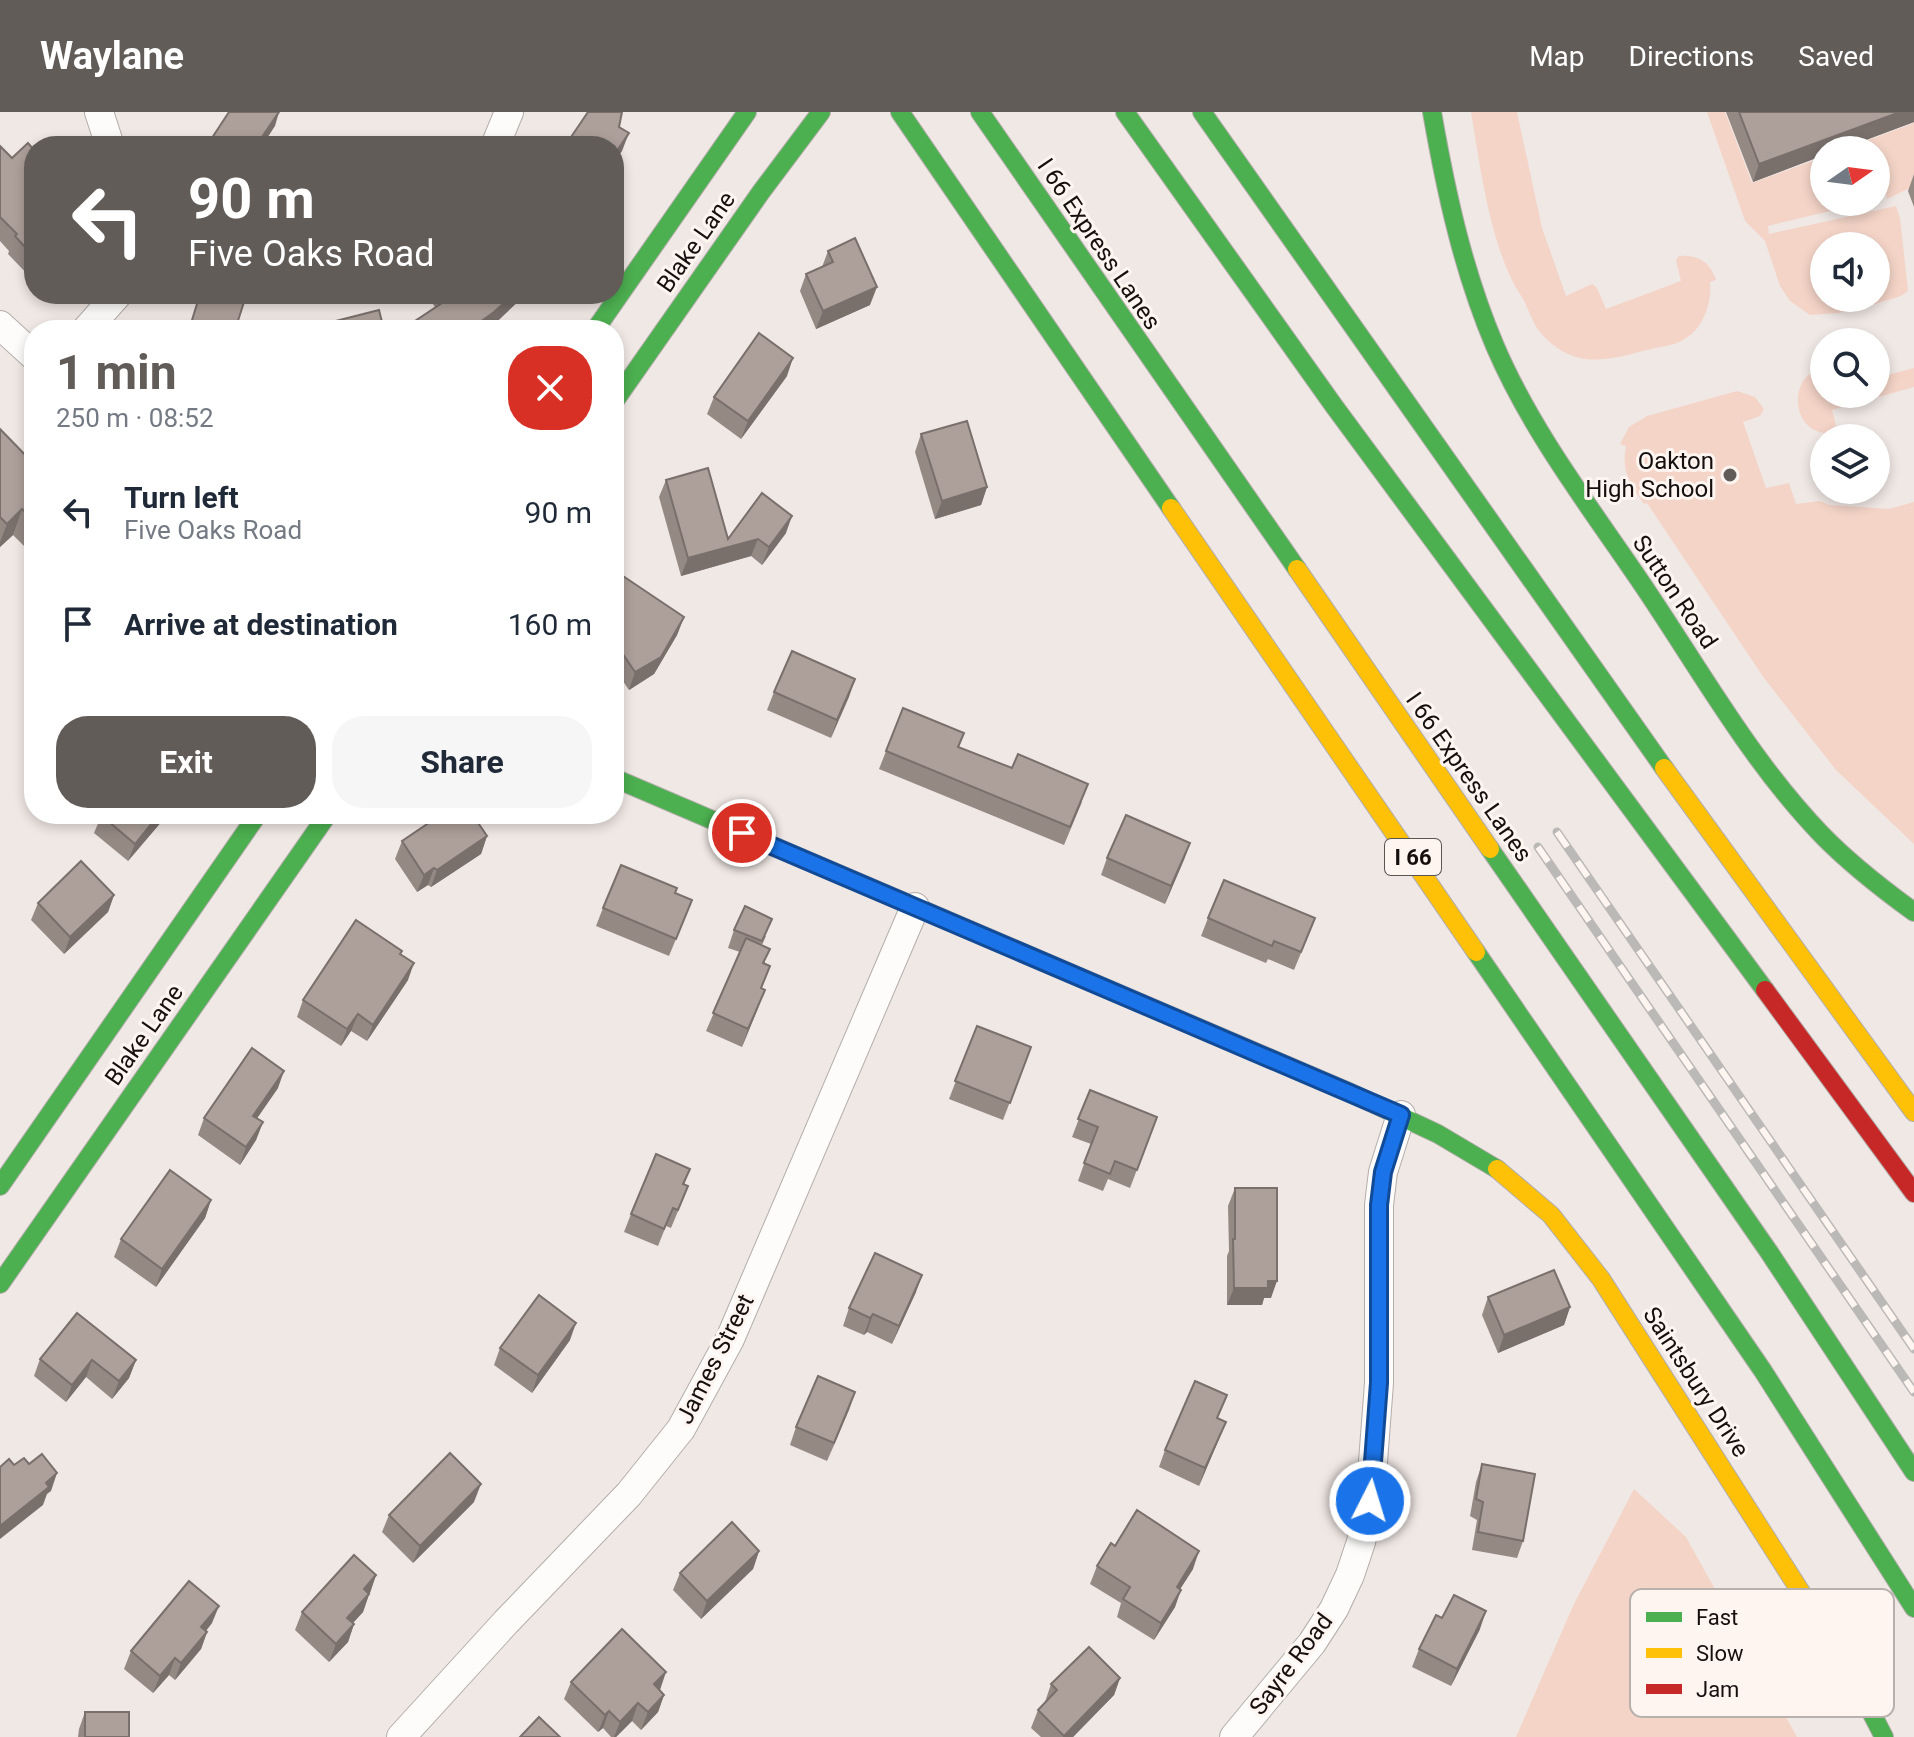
<!DOCTYPE html>
<meta charset="utf-8">
<style>
body{margin:0;font-family:Roboto,sans-serif;background:#f6f6f7;color:#1f2937;height:100vh;display:flex;flex-direction:column;font-size:30px;white-space:nowrap}
*{box-sizing:border-box;margin:0}
p{font-size:26px;color:#747a83}
.icon{flex:none;width:44px;height:44px;fill:none;stroke:currentColor;stroke-width:2;stroke-linecap:round;stroke-linejoin:round}
.map{position:relative;flex:1;overflow:hidden}
.panel{position:absolute;left:24px;top:208px;width:600px;height:504px;display:flex;flex-direction:column;background:#fff;border-radius:32px;box-shadow:0 4px 12px #0003}
.panel>*{flex:none}
.hud{position:absolute;left:24px;top:24px;width:600px;height:168px;border-radius:32px;box-shadow:0 4px 12px #0003;background:#625c59;color:#fff;overflow:hidden}
.needle{width:52px;rotate:76deg}
.controls{position:absolute;left:1810px;top:24px;display:grid;gap:16px}
.controls a{display:grid;place-items:center;width:80px;height:80px;border-radius:50%;background:#fff;box-shadow:0 4px 12px #0003;font-size:40px}
.pin{position:absolute;display:grid;place-items:center;width:68px;height:68px;color:#fff;margin:-34px;border:4px solid #fff;border-radius:50%;box-shadow:0 2px 8px #0007}
.me{position:absolute;width:88px;margin:-44px;rotate:5deg;stroke-linejoin:round;filter:drop-shadow(0 0 6px #0008)}
.turn{display:flex;align-items:center;gap:28px;height:168px;padding:0 32px;font-size:36px}
.turn .icon{width:104px;height:104px;stroke-width:2.5}
.turn b{display:block;font-size:56px;line-height:68px}
.round{display:grid;place-items:center;flex:none;width:84px;height:84px;border-radius:32px;background:#f6f6f7}
.head{display:flex;align-items:center;justify-content:space-between;height:136px;padding:0 32px}
h1{font-size:48px;font-weight:700;line-height:60px;color:#625c59}
.primary-button{display:flex;gap:16px;margin-top:auto;padding:16px 32px}
.primary-button a{flex:1;height:92px;border-radius:32px;background:#625c59;color:#fff;font-size:32px;font-weight:700;line-height:92px;text-align:center}
.primary-button a+a{background:#f6f6f7;color:#1f2937}
ul{padding:0;list-style:none}
li{display:flex;align-items:center;gap:24px;height:112px;padding:0 32px}
li div{flex:1}
li b{display:block;font-size:30px}
li em{font-style:normal}
header{display:flex;align-items:center;gap:48px;box-sizing:border-box;height:112px;padding:0 40px;background:#625c59;color:#fff}
header strong{font-size:38px}
nav{display:flex;gap:44px;margin-inline-start:auto;font-size:28px}
.map>svg:first-child{display:block}
.green{fill:#f4d4c7;fill-rule:evenodd}
.lines{fill:none;stroke-linecap:round;stroke-linejoin:round}
.street-casing{stroke:#b3adaa;stroke-width:30}
.fast-casing{stroke:#b3adaa;stroke-width:20}
.slow-casing{stroke:#b3adaa;stroke-width:20}
.jam-casing{stroke:#b3adaa;stroke-width:20}
.street{stroke:#fdfcfb;stroke-width:28}
.fast{stroke:#4caf50;stroke-width:18}
.slow{stroke:#ffc107;stroke-width:18}
.jam{stroke:#c62828;stroke-width:18}
.rail-casing{stroke:#bbb9b8;stroke-width:9}
.rail{stroke:#fef5f1;stroke-width:6;stroke-dasharray:18;stroke-linecap:butt}
.wall{fill:#958984}
.shaded-wall{fill:#796f6b}
.building{fill:#ad9f99;stroke:#796f6b;stroke-width:2}
.route-casing{stroke:#114b97;stroke-width:20}
.route{stroke:#1a73e8;stroke-width:14}
.poi-dot{fill:#625c59;stroke:#fef5f1;stroke-width:3}
.labels{text-anchor:middle;stroke-width:6;stroke-linejoin:round;paint-order:stroke}
.shield{fill:#fef5f1;stroke:#5b5552;stroke-width:2}
.shield-label{font-size:22px;font-weight:bold;fill:#15100e}
.street-label{font-size:24px;fill:#15100e;stroke:#fef5f1}
.poi-label{font-size:24px;fill:#15100e;stroke:#fef5f1;text-anchor:end}
.key{fill:#fef5f1;stroke:#b8b0ad;stroke-width:2}
.key-label{font-size:22px;fill:#15100e}
</style>
<header>
<strong>Waylane</strong>
<nav><a>Map</a><a>Directions</a><a>Saved</a></nav>
</header>
<div class="map">
<svg width="1914" height="1625" viewBox="0 0 1914 1625">
<rect width="100%" height="100%" fill="#f0e8e5"/>
<g class="green">
<path d="M1471,0h46l25,116 24,68 26,-12 5,4 9,21 75,-28 -5,-21 3,-4c19,-2 31,6 37,24l-6,2c2,21 -7,48 -27,58 -10,6 -25,7 -36,10 -41,11 -75,20 -107,-18 -9,-11 -12,-26 -20,-38 -29,-44 -40,-128 -49,-182z"/>
<path d="M1707,0h18l27,71 72,-26v45h12l2,7 -70,17 1,8 127,-28 4,12 8,73 -7,5 -33,10 -29,7 -29,2 -20,-14 -10,-15 -15,-45 -20,-20zM1876,134v52h-52v-52z"/>
<path d="M1914,11v63l-27,13 -4,-22 -7,1v-28h-34z"/>
<path d="M1914,256v19l-82,23 4,16 -6,8c-6,-1 -13,-2 -19,-6 -20,-14 -17,-54 9,-58l3,3 1,21h52v-16z"/>
<path d="M1737,279l18,6 9,12 -4,7 -17,6 23,66 23,-5 7,21 24,-3 10,4 59,4 25,-7v342l-78,-74 -72,-92 -117,-175 -3,1c-14,-20 -23,-33 -18,-58l-6,-2 9,-17 18,-11z"/>
<path d="M1634,1377l52,48 111,200h-281l57,-131z"/>
</g>
<g class="lines">
<defs>
<g id="street">
<path d="M99,0l11,34"/>
<path d="M495,34l14,-34"/>
<path d="M0,213l34,31"/>
<path d="M86,218l32,-36"/>
<path d="M401,1625l105,-115 123,-128 52,-65 49,-90 185,-432"/>
<path d="M1234,1625l78,-94 22,-34 16,-34 11,-33 9,-41 9,-118v-178l4,-33 18,-57"/>
</g>
<g id="fast">
<path d="M900,0l271,396"/>
<path d="M980,0l317,457"/>
<path d="M1125,0l209,294 431,584"/>
<path d="M1202,0l462,656"/>
<path d="M1432,0c14,80 31,159 63,234 36,84 92,157 143,232 59,86 110,180 183,256 28,29 60,54 93,78"/>
<path d="M595,218l152,-218"/>
<path d="M614,290l147,-210 60,-80"/>
<path d="M614,666l737,315 87,41 59,35"/>
<path d="M1490,737l279,403 145,220"/>
<path d="M1476,840l287,419 151,237"/>
<path d="M0,1074l258,-372"/>
<path d="M0,1172l328,-470"/>
<path d="M1804,1485l38,59 42,81"/>
</g>
<g id="slow">
<path d="M1171,396l305,444"/>
<path d="M1297,457l193,280"/>
<path d="M1664,656l250,344"/>
<path d="M1497,1057l54,46 50,64 203,318"/>
</g>
<path id="jam" d="M1765,878l149,203"/>
</defs>
<use href="#street" class="street-casing"/>
<use href="#fast" class="fast-casing"/>
<use href="#slow" class="slow-casing"/>
<use href="#jam" class="jam-casing"/>
<use href="#street" class="street"/>
<use href="#fast" class="fast"/>
<use href="#slow" class="slow"/>
<use href="#jam" class="jam"/>
<defs>
<g id="rail">
<path d="M1557,720l357,517"/>
<path d="M1538,735l376,545"/>
</g>
</defs>
<use href="#rail" class="rail-casing"/>
<use href="#rail" class="rail"/>
</g>
<g class="wall">
<path d="M1726,0h188v10l-75,28h-15v5l-71,27z"/>
<path d="M0,34l12,12 22,-8v131l-26,-27 1,-3 -9,-10z"/>
<path d="M1914,62v33l-6,-16z"/>
<path d="M828,139l42,54 -54,24 -16,-38 6,-17 16,-7z"/>
<path d="M433,182h93l-38,36h-76l3,-9 20,-14 -5,-7z"/>
<path d="M528,182h15l-8,7z"/>
<path d="M787,264l-46,63 -34,-25 7,-17z"/>
<path d="M0,317l34,35v92l-21,-21 -13,12z"/>
<path d="M921,322l66,53 -6,18 -46,14 -20,-67z"/>
<path d="M666,368l62,59 58,-6 -24,32 -11,-9 -70,20 -22,-79z"/>
<path d="M614,458l70,47 -7,18 -23,39 -25,16 -15,-22z"/>
<path d="M855,567l-24,59 -64,-28 7,-18z"/>
<path d="M903,596l61,25 -5,14 53,21 70,34 -18,43 -185,-76z"/>
<path d="M102,702h66l-40,47 -34,-28z"/>
<path d="M487,724l-6,18 -50,33 -3,-2 -11,7 -22,-33 7,-18z"/>
<path d="M1190,731l-25,61 -64,-29 6,-17z"/>
<path d="M675,781l17,7 -23,56 -73,-30 7,-18z"/>
<path d="M114,783l-6,17 -44,42 -33,-34 7,-17z"/>
<path d="M1208,806l100,18 -14,34 -26,-11 -2,4 -65,-27z"/>
<path d="M734,818l32,6 -4,9 3,19 -7,44 -16,39 -36,-16 34,-79 -12,-4z"/>
<path d="M401,842l7,26 -41,61 -16,-10 -10,15 -44,-29 6,-17z"/>
<path d="M977,914l54,21 -28,73 -54,-21z"/>
<path d="M278,976l-21,30 6,4 -7,18 -16,25 -42,-30 6,-17z"/>
<path d="M1090,978l67,27 -27,71 -22,-9 -5,12 -25,-10 13,-37 -19,-7z"/>
<path d="M690,1057l-6,16 4,1 -7,18 -10,24 -5,-2 -8,20 -34,-14 7,-18z"/>
<path d="M1235,1076l36,110h-7l-2,7h-35v-49l2,-5 -1,-45z"/>
<path d="M211,1088l-6,18 -49,69 -42,-30 7,-18z"/>
<path d="M916,1180l-24,52 -25,-12 -3,3 -21,-9 6,-18z"/>
<path d="M1488,1185l82,10 -6,18 -66,28 -16,-38z"/>
<path d="M570,1228l-38,53 -38,-28 6,-17z"/>
<path d="M40,1247l96,1 -7,18 -17,21 -26,-22 -20,25 -32,-26z"/>
<path d="M855,1280l-28,69 -37,-16 6,-18z"/>
<path d="M1218,1306l8,4 -27,64 -40,-19 6,-17z"/>
<path d="M1482,1352l41,77 -6,17 -45,-8 5,-30 -7,-4 6,-34z"/>
<path d="M474,1390l-61,61 -31,-31 7,-17z"/>
<path d="M1115,1434l78,23 -13,20 -5,18 -21,33 -37,-23 4,-14 -31,-19 7,-18z"/>
<path d="M759,1439l-6,18 -52,50 -28,-29 7,-17z"/>
<path d="M376,1463l-13,37 -10,11 1,1 -6,18 -19,20 -34,-32 7,-18z"/>
<path d="M1442,1506l38,11 -29,57 -39,-19 7,-18z"/>
<path d="M212,1511l-6,8 1,1 -6,17 -26,31 -6,-5 -16,18 -29,-24 7,-18z"/>
<path d="M1120,1566l-6,17 -41,42h-32l-10,-9 7,-18 7,-8 6,-18z"/>
<path d="M571,1570l89,8 4,5 -6,17 -17,18 -9,-9 -16,16h-5l-8,-9 -5,4 -34,-33z"/>
<path d="M85,1600l44,25h-51l1,-8z"/>
</g>
<g class="shaded-wall">
<path d="M279,0l-4,14 -13,20v-9z"/>
<path d="M1900,0h14v10l-75,28h-15v5l-71,27 6,-18z"/>
<path d="M629,21l-7,18 -8,12v-8z"/>
<path d="M877,175l-7,18 -54,24 7,-18z"/>
<path d="M514,182h12l-38,36h-19z"/>
<path d="M793,246l-6,18 -46,63 7,-18z"/>
<path d="M987,375l-6,18 -46,14 7,-18z"/>
<path d="M22,397l-9,26 -13,12v-5l7,-18z"/>
<path d="M792,404l-6,17 -24,32 7,-18z"/>
<path d="M758,427l-7,17 -70,20 7,-18z"/>
<path d="M684,505l-7,18 -23,39 -25,16 6,-18z"/>
<path d="M855,567l-6,18 -18,41 6,-18z"/>
<path d="M159,702h9l-40,47 7,-17z"/>
<path d="M487,724l-6,18 -50,33 6,-17z"/>
<path d="M1190,731l-6,17 -19,44 6,-18z"/>
<path d="M434,756l-6,17 -11,7 7,-17z"/>
<path d="M114,783l-6,17 -44,42 6,-17z"/>
<path d="M414,851l-6,17 -41,61 6,-16z"/>
<path d="M765,878l-7,18 -16,39 6,-18z"/>
<path d="M358,902l-7,17 -10,15 6,-17z"/>
<path d="M284,959l-6,17 -31,45 6,-17z"/>
<path d="M263,1010l-7,18 -16,25 6,-18z"/>
<path d="M211,1088l-6,18 -49,69 6,-18z"/>
<path d="M922,1163l-6,17 -24,52 7,-18z"/>
<path d="M1268,1169h9l-6,17h-7l-2,7h-35l7,-17z"/>
<path d="M1570,1195l-6,18 -66,28 6,-18z"/>
<path d="M873,1202l-6,18 -3,3 6,-17z"/>
<path d="M576,1211l-6,17 -38,53 6,-18z"/>
<path d="M92,1248l-6,17 -20,25 6,-17z"/>
<path d="M136,1248l-7,18 -17,21 7,-18z"/>
<path d="M855,1280l-6,18 -22,51 7,-18z"/>
<path d="M1226,1310l-7,17 -20,47 6,-18z"/>
<path d="M57,1361l-6,18 -4,3 -4,11 -43,34v-13l46,-43z"/>
<path d="M481,1372l-7,18 -61,61 7,-17z"/>
<path d="M759,1439l-6,18 -52,50 6,-18z"/>
<path d="M1199,1439l-6,18 -23,36 7,-18z"/>
<path d="M376,1463l-6,18 -12,14 6,-18z"/>
<path d="M1181,1478l-6,17 -21,33 7,-17z"/>
<path d="M369,1482l-6,18 -22,24 6,-18z"/>
<path d="M219,1494l-7,17 -17,21 6,-17z"/>
<path d="M1486,1499l-6,18 -29,57 6,-17z"/>
<path d="M354,1512l-6,18 -19,20 7,-18z"/>
<path d="M207,1520l-6,17 -26,31 6,-17z"/>
<path d="M175,1546l-6,17 -16,18 7,-17z"/>
<path d="M666,1560l-6,18 -6,-6z"/>
<path d="M1120,1566l-6,17 -41,42h-10z"/>
<path d="M664,1583l-6,17 -17,18 7,-18z"/>
<path d="M638,1591l-6,18 -16,16h-2l6,-15z"/>
<path d="M609,1599l-6,17 -5,4 7,-17z"/>
</g>
<g class="building">
<path d="M229,0h50l-17,25 13,9h-64l-3,-2z"/>
<path d="M588,0h34l-3,15 10,6 -15,22v-9h-49z"/>
<path d="M1739,0h161l-141,52z"/>
<path d="M28,31l6,7v107l-19,-21 2,-2 -17,-17v-71l12,12z"/>
<path d="M855,126l22,49 -54,24 -17,-37 27,-12 -5,-11z"/>
<path d="M200,182h19l25,8 -9,28h-46z"/>
<path d="M444,182h70l-20,18 -25,18h-47l-7,-9 33,-22z"/>
<path d="M379,198l5,20h-76v-2z"/>
<path d="M759,221l34,25 -45,63 -34,-24z"/>
<path d="M967,309l20,66 -45,14 -21,-67z"/>
<path d="M0,317l34,35v56l-12,-11 -15,15 -7,-7z"/>
<path d="M708,356l20,71 34,-46 30,23 -23,31 -11,-8 -70,19 -22,-78z"/>
<path d="M614,458l70,47 -23,40 -26,15 -21,-31z"/>
<path d="M792,539l63,28 -18,41 -63,-28z"/>
<path d="M903,596l61,25 -6,14 54,21 6,-14 70,30 -18,43 -184,-76z"/>
<path d="M102,702h57l-24,30 -34,-29z"/>
<path d="M442,702h30l15,22 -50,34 -3,-2 -10,7 -22,-34z"/>
<path d="M1126,703l64,28 -19,43 -64,-28z"/>
<path d="M81,749l33,34 -44,42 -32,-34z"/>
<path d="M621,753l56,23 -2,5 17,7 -16,39 -73,-31z"/>
<path d="M1224,768l91,38 -14,34 -27,-11 -2,5 -64,-28z"/>
<path d="M745,794l27,13 -10,22 -28,-11z"/>
<path d="M356,808l46,31 -2,3 14,9 -41,62 -15,-11 -11,15 -44,-29z"/>
<path d="M746,826l24,11 -7,14 7,3 -9,22 4,2 -17,39 -35,-16z"/>
<path d="M977,914l54,21 -21,56 -55,-22z"/>
<path d="M252,936l32,23 -31,45 10,6 -17,25 -42,-29z"/>
<path d="M1090,978l67,27 -20,53 -22,-9 -5,13 -26,-11 14,-36 -20,-8z"/>
<path d="M656,1042l34,15 -7,15 5,2 -10,24 -5,-2 -9,21 -33,-15z"/>
<path d="M170,1058l41,30 -49,69 -41,-30z"/>
<path d="M1235,1076h42v93h-9v7h-34l-1,-49h2z"/>
<path d="M875,1141l47,22 -23,51 -26,-12 -3,4 -21,-10z"/>
<path d="M1554,1158l16,37 -66,28 -16,-38z"/>
<path d="M539,1183l37,28 -38,52 -38,-27z"/>
<path d="M77,1201l59,47 -17,21 -27,-21 -20,25 -32,-26z"/>
<path d="M818,1264l37,16 -21,51 -38,-16z"/>
<path d="M1195,1269l32,14 -10,23 9,4 -21,46 -40,-18z"/>
<path d="M450,1341l31,31 -61,62 -31,-31z"/>
<path d="M42,1342l15,19 -11,10 3,4 -49,39v-59l9,-8 5,6 10,-7 5,6z"/>
<path d="M1482,1352l53,10 -12,67 -45,-9 5,-30 -7,-3z"/>
<path d="M1137,1398l62,41 -22,36 4,3 -20,33 -38,-24 7,-12 -33,-21 14,-23 4,3z"/>
<path d="M732,1410l27,29 -52,50 -27,-28z"/>
<path d="M354,1443l22,20 -12,14 5,5 -22,24 7,6 -18,20 -34,-32z"/>
<path d="M189,1469l30,25 -18,21 6,5 -26,31 -6,-5 -15,18 -29,-25z"/>
<path d="M1454,1483l32,16 -29,58 -38,-20 17,-34 6,3z"/>
<path d="M622,1517l44,43 -12,12 10,11 -16,17 -10,-9 -18,19 -11,-11 -4,4 -34,-33z"/>
<path d="M1089,1535l31,31 -56,58 -26,-26 19,-20 -6,-6z"/>
<rect x="85" y="1600" width="44" height="25"/>
<path d="M539,1605l21,20h-40z"/>
</g>
<g class="lines">
<defs>
<path id="route" d="M742,721l659,282 -18,57 -4,33v178l-9,118"/>
</defs>
<use href="#route" class="route-casing"/>
<use href="#route" class="route"/>
</g>
<circle class="poi-dot" cx="1730" cy="363" r="8"/>
<g class="labels">
<rect class="shield" x="1385" y="727" width="56" height="36" rx="6"/>
<g class="shield-label">
<text x="1413" y="753">I 66</text>
</g>
<g class="street-label">
<text transform="translate(696 130) rotate(-55)" y="8">Blake Lane</text>
<text transform="translate(1099 132) rotate(56)" y="8">I 66 Express Lanes</text>
<text transform="translate(1675 480) rotate(56)" y="8">Sutton Road</text>
<text transform="translate(1469 665) rotate(55)" y="8">I 66 Express Lanes</text>
<text transform="translate(144 923) rotate(-55)" y="8">Blake Lane</text>
<text transform="translate(715 1247) rotate(-63)" y="8">James Street</text>
<text transform="translate(1696 1270) rotate(57)" y="8">Saintsbury Drive</text>
<text transform="translate(1291 1552) rotate(-53)" y="8">Sayre Road</text>
</g>
<g class="poi-label">
<text x="1714" y="357">Oakton<tspan x="1714" dy="28">High School</tspan></text>
</g>
</g>
<rect x="1630" y="1477" width="264" height="128" rx="12" class="key"/>
<rect x="1646" y="1500" width="36" height="10" fill="#4caf50"/>
<rect x="1646" y="1536" width="36" height="10" fill="#ffc107"/>
<rect x="1646" y="1572" width="36" height="10" fill="#c62828"/>
<g class="key-label">
<text x="1696" y="1513">Fast</text>
<text x="1696" y="1549">Slow</text>
<text x="1696" y="1585">Jam</text>
</g>
</svg>
<div class="controls">
<a><svg class="needle" viewBox="-14 -14 28 28"><path d="M0-13l5 13h-10z" fill="#e53935"/><path d="M0 13l5-13h-10z" fill="#747a83"/></svg></a>
<a><svg class="icon" aria-label="sound" viewBox="0 0 24 24"><path d="M4 9h4l5-4v14l-5-4H4zM17 9q2 3 0 6"/></svg></a>
<a><svg class="icon" aria-label="search" viewBox="0 0 24 24"><circle cx="10" cy="10" r="6"/><path d="M15 15l6 6"/></svg></a>
<a><svg class="icon" aria-label="layers" viewBox="0 0 24 24"><path d="M12 4l9 5-9 5-9-5zM3 14l9 5 9-5"/></svg></a>
</div>
<div class="pin" style="left:742px;top:721px;background:#d93025"><svg class="icon" aria-label="arrive" viewBox="0 0 24 24"><path d="M6 21V4h12l-3 4 3 4H6"/></svg></div>
<svg class="me" style="left:1370px;top:1389px" viewBox="-20 -20 40 40"><circle r="17" fill="#1a73e8" stroke="#fff" stroke-width="3"/><path d="M0-11L8 9 0 5-8 9z" fill="#fff"/></svg>
<div class="hud">
<div class="turn"><svg class="icon" aria-label="left" viewBox="0 0 24 24"><path d="M17 20v-9H6M10 6l-5 5 5 5"/></svg><div><b>90 m</b>Five Oaks Road</div></div>
</div>
<section class="panel">
<div class="head"><div><h1>1 min</h1><p>250 m · 08:52</p></div><a class="round" style="background:#d93025;color:#fff"><svg class="icon" aria-label="close" viewBox="0 0 24 24"><path d="M6 6l12 12M18 6L6 18"/></svg></a></div>
<ul>
<li><svg class="icon" aria-label="left" viewBox="0 0 24 24"><path d="M17 20v-9H6M10 6l-5 5 5 5"/></svg><div><b>Turn left</b><p>Five Oaks Road</p></div><em>90 m</em></li>
<li><svg class="icon" aria-label="arrive" viewBox="0 0 24 24"><path d="M6 21V4h12l-3 4 3 4H6"/></svg><div><b>Arrive at destination</b></div><em>160 m</em></li>
</ul>
<div class="primary-button"><a>Exit</a><a>Share</a></div>
</section>
</div>
